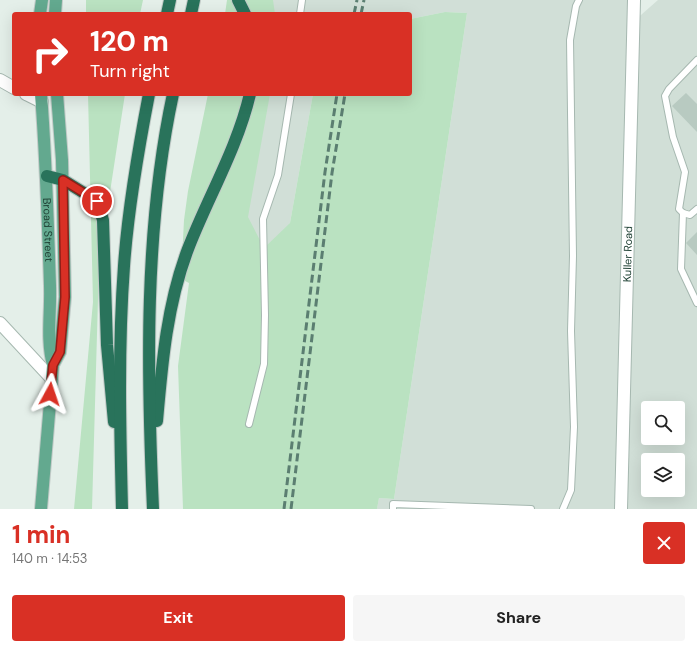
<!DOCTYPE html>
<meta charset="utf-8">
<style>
body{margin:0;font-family:"DM Sans",sans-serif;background:#f6f6f6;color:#222;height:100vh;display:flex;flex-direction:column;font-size:15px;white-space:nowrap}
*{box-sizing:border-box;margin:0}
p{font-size:13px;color:#767676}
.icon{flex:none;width:22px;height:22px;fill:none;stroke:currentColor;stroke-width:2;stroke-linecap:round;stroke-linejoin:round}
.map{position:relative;height:509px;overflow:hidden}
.panel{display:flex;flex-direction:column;background:#fff;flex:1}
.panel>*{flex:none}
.hud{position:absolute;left:12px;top:12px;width:400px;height:84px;border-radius:4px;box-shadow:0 4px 16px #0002;background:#d93025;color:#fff;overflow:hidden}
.controls{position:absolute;left:641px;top:401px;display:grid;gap:8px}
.controls a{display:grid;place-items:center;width:44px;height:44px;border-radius:4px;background:#fff;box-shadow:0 4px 16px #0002;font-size:20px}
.pin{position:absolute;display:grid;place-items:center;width:34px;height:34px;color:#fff;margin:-17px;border:2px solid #fff;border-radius:50%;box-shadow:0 1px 4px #0007}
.me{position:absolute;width:44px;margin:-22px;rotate:5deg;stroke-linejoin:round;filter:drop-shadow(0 0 3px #0008)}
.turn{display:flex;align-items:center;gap:14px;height:84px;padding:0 12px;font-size:18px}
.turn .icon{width:52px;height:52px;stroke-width:2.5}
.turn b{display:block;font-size:28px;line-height:34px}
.round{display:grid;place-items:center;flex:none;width:42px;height:42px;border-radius:4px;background:#f6f6f6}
.summary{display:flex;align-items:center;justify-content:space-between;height:68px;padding:0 12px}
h1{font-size:24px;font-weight:700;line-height:30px;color:#d93025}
.primary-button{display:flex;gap:8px;margin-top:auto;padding:8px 12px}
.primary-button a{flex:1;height:46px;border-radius:4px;background:#d93025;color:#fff;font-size:16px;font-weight:700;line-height:46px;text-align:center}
.primary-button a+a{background:#f6f6f6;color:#222}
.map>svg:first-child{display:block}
.built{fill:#d1dfd7;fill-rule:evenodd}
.green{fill:#bae2c1}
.building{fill:#b8cac1}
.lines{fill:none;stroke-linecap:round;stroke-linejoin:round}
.service-casing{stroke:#a6b8b0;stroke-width:8}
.minor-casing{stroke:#a6b8b0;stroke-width:14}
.primary-casing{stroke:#c1cac7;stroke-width:14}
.motorway-casing{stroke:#c1cac7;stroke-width:14}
.service{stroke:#fff;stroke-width:6}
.minor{stroke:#fff;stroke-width:12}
.primary{stroke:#63a98f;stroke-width:12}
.motorway{stroke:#29735b;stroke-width:12}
.rail{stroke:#5b7e71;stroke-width:3;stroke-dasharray:8 4;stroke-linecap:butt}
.route-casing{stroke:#8d1f18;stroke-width:10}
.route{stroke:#d93025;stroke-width:7}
.labels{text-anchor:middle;stroke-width:3;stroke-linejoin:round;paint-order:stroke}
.street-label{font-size:11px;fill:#214336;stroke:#f5fbf7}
</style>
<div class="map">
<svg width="697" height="509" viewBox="0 0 697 509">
<rect width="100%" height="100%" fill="#e4efe9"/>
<g class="built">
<path d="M273,0h360v22l25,-22h39v509h-320l2,-11 15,1 73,-486 -22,-1 -35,7v-5h-137zM648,408h30v30h-30zM648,460h30v30h-30z"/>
<path d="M257,94h56l-23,129 -84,286z"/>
</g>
<g class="green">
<path d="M86,0h57l-3,14h-54z"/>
<path d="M227,0h46l2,14h-50z"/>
<path d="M445,12l22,1 -73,486 -15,-1 -2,11h-194l-5,-143 11,-83 -8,-4 3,-59 4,-29 20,-97h62l-22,123 16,31 26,-25 23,-129h97v-75z"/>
<path d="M88,94h37l-26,170 -7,245h-18l19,-207z"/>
</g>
<g class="building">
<path d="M686,93l11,11v28l-25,-26z"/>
<path d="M697,232v23l-11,-12z"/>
</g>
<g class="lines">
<defs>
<g id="service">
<path d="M300,14l2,-14"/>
<path d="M697,60l-28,29 -4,7 8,41 12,35 -6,37 4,4 7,2 7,-6"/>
<path d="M683,213l-2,56 16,34"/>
<path d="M249,424l15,-60 1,-49 -2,-96 15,-44 13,-81"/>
<path d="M393,509v-5l138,5"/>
<path d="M563,509l8,-19 3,-63 -3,-96 2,-75 -3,-216 6,-34 3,-6"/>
</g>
<g id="minor">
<path d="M0,80l14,8"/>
<path d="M26,94l16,8"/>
<path d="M0,323l52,56"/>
<path id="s1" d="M621,509l13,-509"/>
</g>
<g id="primary">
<path d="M40,14l2,-14"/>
<path d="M55,14l1,-14"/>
<path id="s2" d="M41,94c5,64 7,128 9,192 1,27 -4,53 3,79"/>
<path d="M41,509l11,-130 1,-14 7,-13 5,-55 -3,-137 -5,-66"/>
</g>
<g id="motorway">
<path d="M238,0l7,14"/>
<path d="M167,14l3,-14"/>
<path d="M191,14l3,-14"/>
<path d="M47,176l16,4 34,21 6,19 4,125 7,77"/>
<path d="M157,421c5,-58 10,-117 31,-172 20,-52 49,-100 62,-155"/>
<path d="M122,509c-2,-81 -4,-162 2,-243 4,-58 14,-115 25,-172"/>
<path d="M153,509c-6,-137 -9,-280 20,-415"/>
</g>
</defs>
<use href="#service" class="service-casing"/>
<use href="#minor" class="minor-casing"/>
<use href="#primary" class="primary-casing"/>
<use href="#motorway" class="motorway-casing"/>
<use href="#service" class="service"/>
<use href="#minor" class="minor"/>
<use href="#primary" class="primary"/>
<use href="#motorway" class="motorway"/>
<g class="rail">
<path d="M354,14l3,-14"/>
<path d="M361,14l3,-14"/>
<path d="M284,509l41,-337 12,-78"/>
<path d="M291,509l41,-336 13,-79"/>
</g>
</g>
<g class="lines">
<defs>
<path id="route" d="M50,394l3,-29 7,-13 5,-55 -2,-117 34,21"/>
</defs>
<use href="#route" class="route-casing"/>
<use href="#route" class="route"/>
</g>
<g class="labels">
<g class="street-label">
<text dy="4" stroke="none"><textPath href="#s2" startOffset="136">Broad Street</textPath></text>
<text dy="4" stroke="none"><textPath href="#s1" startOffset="255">Kuller Road</textPath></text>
</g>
</g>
</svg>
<div class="controls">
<a><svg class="icon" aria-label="search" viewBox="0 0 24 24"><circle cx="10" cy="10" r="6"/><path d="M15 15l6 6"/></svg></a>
<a><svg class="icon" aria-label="layers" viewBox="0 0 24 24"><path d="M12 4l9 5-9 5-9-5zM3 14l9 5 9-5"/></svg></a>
</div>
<div class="pin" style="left:97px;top:201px;background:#d93025"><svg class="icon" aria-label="arrive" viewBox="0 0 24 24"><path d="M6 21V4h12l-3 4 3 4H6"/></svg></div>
<svg class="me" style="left:50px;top:394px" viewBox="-20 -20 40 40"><path d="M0-17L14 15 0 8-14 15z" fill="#d93025" stroke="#fff" stroke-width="4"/></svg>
<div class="hud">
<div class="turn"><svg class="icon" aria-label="right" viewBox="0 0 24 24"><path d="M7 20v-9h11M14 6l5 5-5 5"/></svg><div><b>120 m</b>Turn right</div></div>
</div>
</div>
<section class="panel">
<div class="summary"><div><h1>1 min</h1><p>140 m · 14:53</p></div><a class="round" style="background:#d93025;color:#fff"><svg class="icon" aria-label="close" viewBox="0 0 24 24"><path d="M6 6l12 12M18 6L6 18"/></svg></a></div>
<div class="primary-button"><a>Exit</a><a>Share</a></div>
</section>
